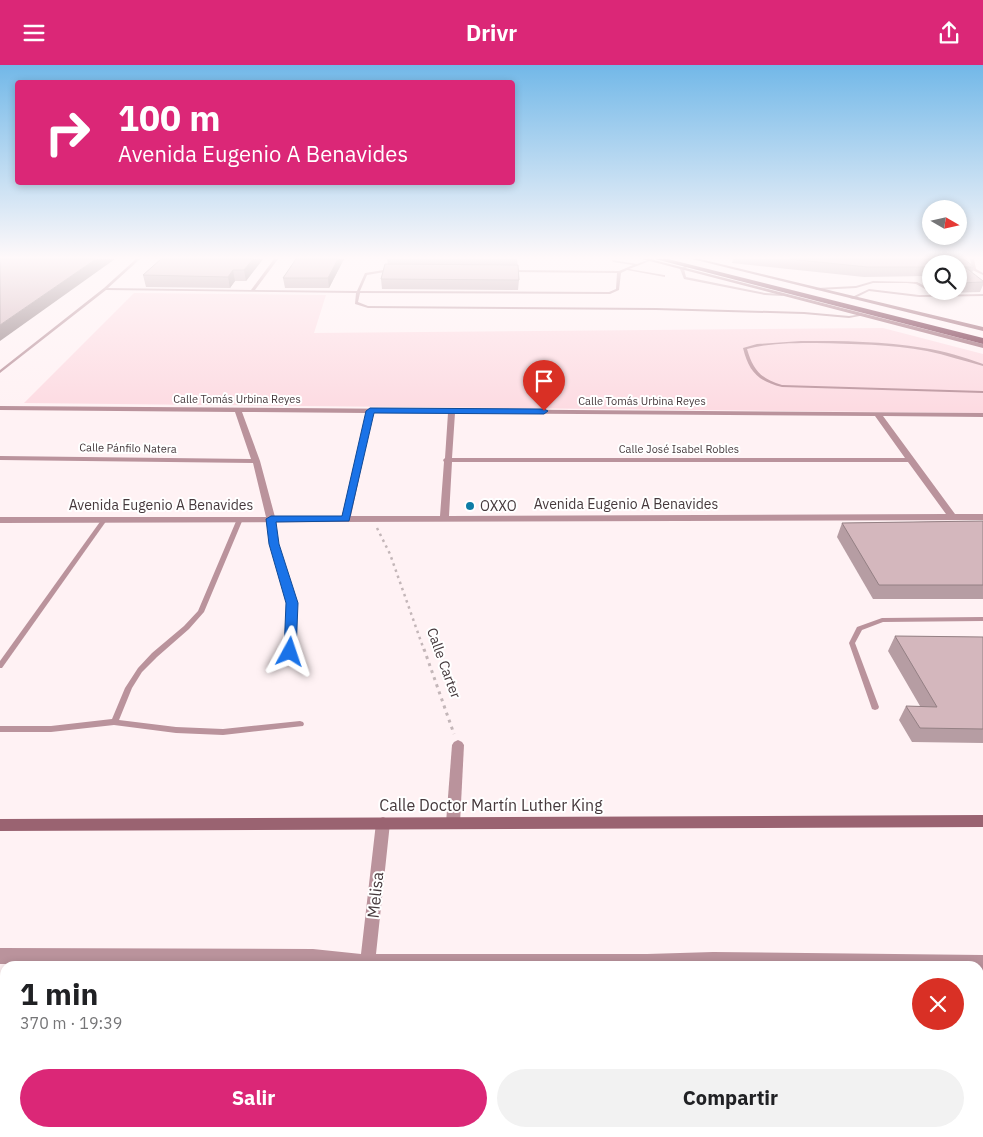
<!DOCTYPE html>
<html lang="es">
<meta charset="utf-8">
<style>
body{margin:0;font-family:"IBM Plex Sans",sans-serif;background:#f2f2f2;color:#202124;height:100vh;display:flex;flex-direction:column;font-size:19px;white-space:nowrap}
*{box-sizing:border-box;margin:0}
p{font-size:16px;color:#757577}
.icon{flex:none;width:28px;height:28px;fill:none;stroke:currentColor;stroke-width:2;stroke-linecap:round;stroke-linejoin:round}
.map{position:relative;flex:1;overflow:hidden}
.panel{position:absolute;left:0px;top:896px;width:984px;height:176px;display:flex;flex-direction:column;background:#fff;border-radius:15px 15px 0 0;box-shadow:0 2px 8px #0003}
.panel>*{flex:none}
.guide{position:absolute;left:15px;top:15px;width:500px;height:105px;border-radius:5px;box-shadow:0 2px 8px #0003;background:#db2777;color:#fff;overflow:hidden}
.needle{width:32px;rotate:99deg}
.controls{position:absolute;left:922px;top:135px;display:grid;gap:10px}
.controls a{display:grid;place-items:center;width:45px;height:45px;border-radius:50%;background:#fff;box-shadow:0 2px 8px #0003;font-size:25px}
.pin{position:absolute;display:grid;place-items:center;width:42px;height:42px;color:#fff;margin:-51px -21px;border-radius:50% 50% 50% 0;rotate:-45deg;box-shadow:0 0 5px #0007}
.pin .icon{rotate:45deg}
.me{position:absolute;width:55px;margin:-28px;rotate:5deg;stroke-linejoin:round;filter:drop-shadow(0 0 4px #0008)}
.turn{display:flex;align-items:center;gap:18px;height:105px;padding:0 20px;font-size:22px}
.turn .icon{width:65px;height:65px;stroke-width:2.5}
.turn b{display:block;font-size:35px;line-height:42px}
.round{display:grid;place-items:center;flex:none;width:52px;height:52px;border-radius:26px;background:#f2f2f2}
.headline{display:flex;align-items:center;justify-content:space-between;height:85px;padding:0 20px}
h1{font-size:30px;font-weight:700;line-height:38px}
.action{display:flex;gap:10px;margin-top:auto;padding:10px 20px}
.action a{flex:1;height:58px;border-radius:30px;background:#db2777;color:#fff;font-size:20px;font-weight:700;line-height:58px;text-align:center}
.action a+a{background:#f2f2f2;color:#202124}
header{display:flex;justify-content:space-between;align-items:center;height:65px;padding:0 20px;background:#db2777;color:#fff;font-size:22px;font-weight:700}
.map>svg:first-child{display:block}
.green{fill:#fddbe2}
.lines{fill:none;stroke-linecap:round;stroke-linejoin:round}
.path-far1{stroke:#c3b6b8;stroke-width:2.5;stroke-dasharray:2.5 4;stroke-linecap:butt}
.path{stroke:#c3b6b8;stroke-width:3;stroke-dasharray:3 4.5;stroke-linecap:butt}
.lane{fill:#ba939c;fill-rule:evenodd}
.street{fill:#ba939c;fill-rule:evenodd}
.secondary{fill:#9a6371;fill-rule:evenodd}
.highway{fill:#6b223a;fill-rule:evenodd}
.wall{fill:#b69da3}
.shaded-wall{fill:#948084}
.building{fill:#d4b7bd;stroke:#948084}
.route{fill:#1a73e8;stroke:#114b97}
.poi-dot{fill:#0e7da6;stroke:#fff;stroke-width:2}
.labels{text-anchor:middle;stroke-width:4;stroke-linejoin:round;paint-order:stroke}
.far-street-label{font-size:11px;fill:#45393c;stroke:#fff}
.street-label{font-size:14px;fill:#45393c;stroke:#fff}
.poi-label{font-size:14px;fill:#45393c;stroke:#fff;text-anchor:start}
.near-street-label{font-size:16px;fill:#45393c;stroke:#fff}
</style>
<header><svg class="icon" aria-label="menu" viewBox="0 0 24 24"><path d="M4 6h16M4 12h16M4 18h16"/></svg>Drivr<svg class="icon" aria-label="share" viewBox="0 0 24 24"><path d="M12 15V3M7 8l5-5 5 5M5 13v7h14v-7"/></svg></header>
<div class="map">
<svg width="983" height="1072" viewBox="0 0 983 1072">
<rect width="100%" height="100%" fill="#fff2f4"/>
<path class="green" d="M134,228l192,2 -12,38 569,-5 100,26v59l-959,-10z"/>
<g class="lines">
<path class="path-far1" d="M377,463l13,26 34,96"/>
<path class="path" d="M424,584l30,85"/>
<g class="lane">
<path d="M136,194h4l-32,29 143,2 23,-31h4l-23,31 102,1 8,-18 25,-4 1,2 -24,4 -7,16 249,1 7,-3 1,-16 -107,-1 -2,-1 2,-1 109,1 14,-6 -20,-3 -1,-2 25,4 13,-5h5l-26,10 35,6h1v2l-38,-7 -6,3 -2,17 -9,4 -250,-1 -2,9 10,4 288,2 148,4 45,4 14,-2 2,1 -16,3 -45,-4 -148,-4 -288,-2 -13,-4 1,-11 -250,-3 -106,83v-3l104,-82z"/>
<path d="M970,194h4l2,10 7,4v2l-17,-8 1,-2 5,2z"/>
<path d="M686,200l3,1 -5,3 2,8 79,16 17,1 2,1 -2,1 -17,-1 -81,-16 -4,-10z"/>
<path d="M873,216l44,1 14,7v2h4l3,2v2l45,-1v2l-64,1 -50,-6 -16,8 -3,-1 19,-9 50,6h17l-20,-11 -9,-1h-34l-17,5 -39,2 -2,-1 2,-1 39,-2z"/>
<path d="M801,276c41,0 83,0 123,7 20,3 40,9 59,16v2c-19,-5 -37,-11 -56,-15 -36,-7 -74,-7 -111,-8 -23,0 -47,0 -69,6 6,21 14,30 35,36l201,6v2l-201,-6c-24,-6 -33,-15 -39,-39l14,-4z"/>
<path d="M240,452l3,2 -39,93 -15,17 -32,28 -15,15 -10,16 -13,32 57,7 47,2 77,-8 3,1 1,2 -1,2 -80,9 -47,-2 -62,-8 -63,7h-51v-6h51l61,-7 13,-31 13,-20 14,-15 32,-27 14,-15 39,-92z"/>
<path d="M271,452l3,2 3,25 18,59 1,18 -3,31 -1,2h-4l-1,-2 3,-31 -1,-18 -18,-59 -3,-25z"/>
<path d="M104,453l3,2 -105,148h-2v-7l102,-142z"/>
<path d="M983,552v4l-100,1 -21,8 -7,13 24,64 -1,2 -3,1 -3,-1 -23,-66 8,-16 25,-9z"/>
</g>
<g class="street">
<path d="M0,341l983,7v4l-100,-1 72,98h28v6l-983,3v-6h266l-13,-54 -253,-3v-4l251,3 -16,-47 -235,-2zM242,347l124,1 -24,103 -67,1 -15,-56zM373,348h75l-3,45 -2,2 1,2 -4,54h-89zM455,348l420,3 30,42h-453zM452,397h456l38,52 -497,2z"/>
<path d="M458,675l4,2 2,3 -4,78 -2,4 -5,2 -5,-2 -2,-4 6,-78 2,-3z"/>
<path d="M383,752l5,2 2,4 -14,131h271l66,-2 270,3v16h-4v-5h-648l-18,-1 -313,-1v-16l313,1 48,5 15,-131 2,-4z"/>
<path d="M979,983l4,1v25l-4,-1z"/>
<path d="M5,1060v8h10l-2,4h-13v-10z"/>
<path d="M167,1068h18l-1,4h-18z"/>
<path d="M336,1068h18l-1,4h-18z"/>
<rect x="501" y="1068" width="18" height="4"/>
<rect x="666" y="1068" width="18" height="4"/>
<path d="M829,1068h18l1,4h-18z"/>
</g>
<g class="secondary">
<path d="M642,194h8l333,85v4z"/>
<path d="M692,194h8l283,68v4z"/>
<path d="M983,750v12l-983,4v-12z"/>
</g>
<path class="highway" d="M655,194h13l315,79v6z"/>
</g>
<g class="wall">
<path d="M161,194h102l-17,22h-11l-5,7 -84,-1 -3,-12z"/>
<path d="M296,194h48l-15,29h-44l-2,-10z"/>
<path d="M387,194h130l2,21 -1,10 -136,-1 -1,-10 7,-15z"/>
<path d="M733,194h231l10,8 -2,6 11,8v4l-3,7 -34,1 -2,-2h15v-27h-28v16l-4,-4 -63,1 -132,-14z"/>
<path d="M983,456v78h-110l-36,-62 5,-14z"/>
<path d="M895,571l88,1v106l-71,-1 -13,-22 7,-14h14l-32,-55z"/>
</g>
<g class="shaded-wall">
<path d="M96,194h19l-115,82v-16z"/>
<path d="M253,194h10l-17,22 -2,-11z"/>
<path d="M338,194h6l-15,29 -1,-10z"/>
<path d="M233,205l2,11 -5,7 -2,-11z"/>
</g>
<g class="building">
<path d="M0,194h96l-96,66z"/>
<path d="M161,194h92l-9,11h-11l-5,7 -85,-2z"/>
<path d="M296,194h42l-10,19h-45z"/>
<path d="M789,194h175l10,8h-9l18,14v1l-24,1v-19h-28v3h-64z"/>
<path d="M385,199l133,1 1,15 -138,-1z"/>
<path d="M983,456v64h-104l-37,-62z"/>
<path d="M895,571l88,1v92l-63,-1 -14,-22 31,1z"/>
</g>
<linearGradient id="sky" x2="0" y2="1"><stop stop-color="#72b8e8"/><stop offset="0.56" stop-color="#fff9fa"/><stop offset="1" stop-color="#fff9fa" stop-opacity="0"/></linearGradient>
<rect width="983" height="344" fill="url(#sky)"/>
<path class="route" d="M370,343l174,1 4,2 -4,3 -170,-1 -25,108 -73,1 3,22 19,59 -2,49 -6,4 -4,-1 -2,-3 2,-49 -17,-59 -3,-25 5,-3h71l24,-105z"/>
<circle class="poi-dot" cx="470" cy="441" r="5"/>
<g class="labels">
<g class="far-street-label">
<text x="237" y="338">Calle Tomás Urbina Reyes</text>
<text x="642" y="340">Calle Tomás Urbina Reyes</text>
<text transform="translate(128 383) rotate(1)" y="4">Calle Pánfilo Natera</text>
<text x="679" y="388">Calle José Isabel Robles</text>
</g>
<g class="street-label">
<text x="626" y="444">Avenida Eugenio A Benavides</text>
<text x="161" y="445">Avenida Eugenio A Benavides</text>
<text transform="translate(444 598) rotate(70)" y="5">Calle Carter</text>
</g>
<g class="poi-label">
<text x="480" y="446">OXXO</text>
</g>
<g class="near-street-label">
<text x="491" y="746">Calle Doctor Martín Luther King</text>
<text transform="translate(375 830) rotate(-84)" y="6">Melisa</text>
</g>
</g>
</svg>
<div class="controls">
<a><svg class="needle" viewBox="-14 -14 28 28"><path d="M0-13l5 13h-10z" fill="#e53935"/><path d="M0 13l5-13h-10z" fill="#757577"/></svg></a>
<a><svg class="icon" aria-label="search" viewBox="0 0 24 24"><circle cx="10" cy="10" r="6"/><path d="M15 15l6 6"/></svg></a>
</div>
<div class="pin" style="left:544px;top:346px;background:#d93025"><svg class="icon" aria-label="arrive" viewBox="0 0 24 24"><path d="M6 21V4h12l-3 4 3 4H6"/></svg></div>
<svg class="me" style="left:290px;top:587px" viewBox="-20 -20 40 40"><path d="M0-17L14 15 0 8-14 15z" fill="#1a73e8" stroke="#fff" stroke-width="4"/></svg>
<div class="guide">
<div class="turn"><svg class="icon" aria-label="right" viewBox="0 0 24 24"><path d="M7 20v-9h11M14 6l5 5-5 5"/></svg><div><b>100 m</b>Avenida Eugenio A Benavides</div></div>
</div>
<section class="panel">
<div class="headline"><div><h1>1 min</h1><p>370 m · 19:39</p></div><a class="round" style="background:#d93025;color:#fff"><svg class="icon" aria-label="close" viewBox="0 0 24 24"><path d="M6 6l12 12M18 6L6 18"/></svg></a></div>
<div class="action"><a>Salir</a><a>Compartir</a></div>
</section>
</div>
